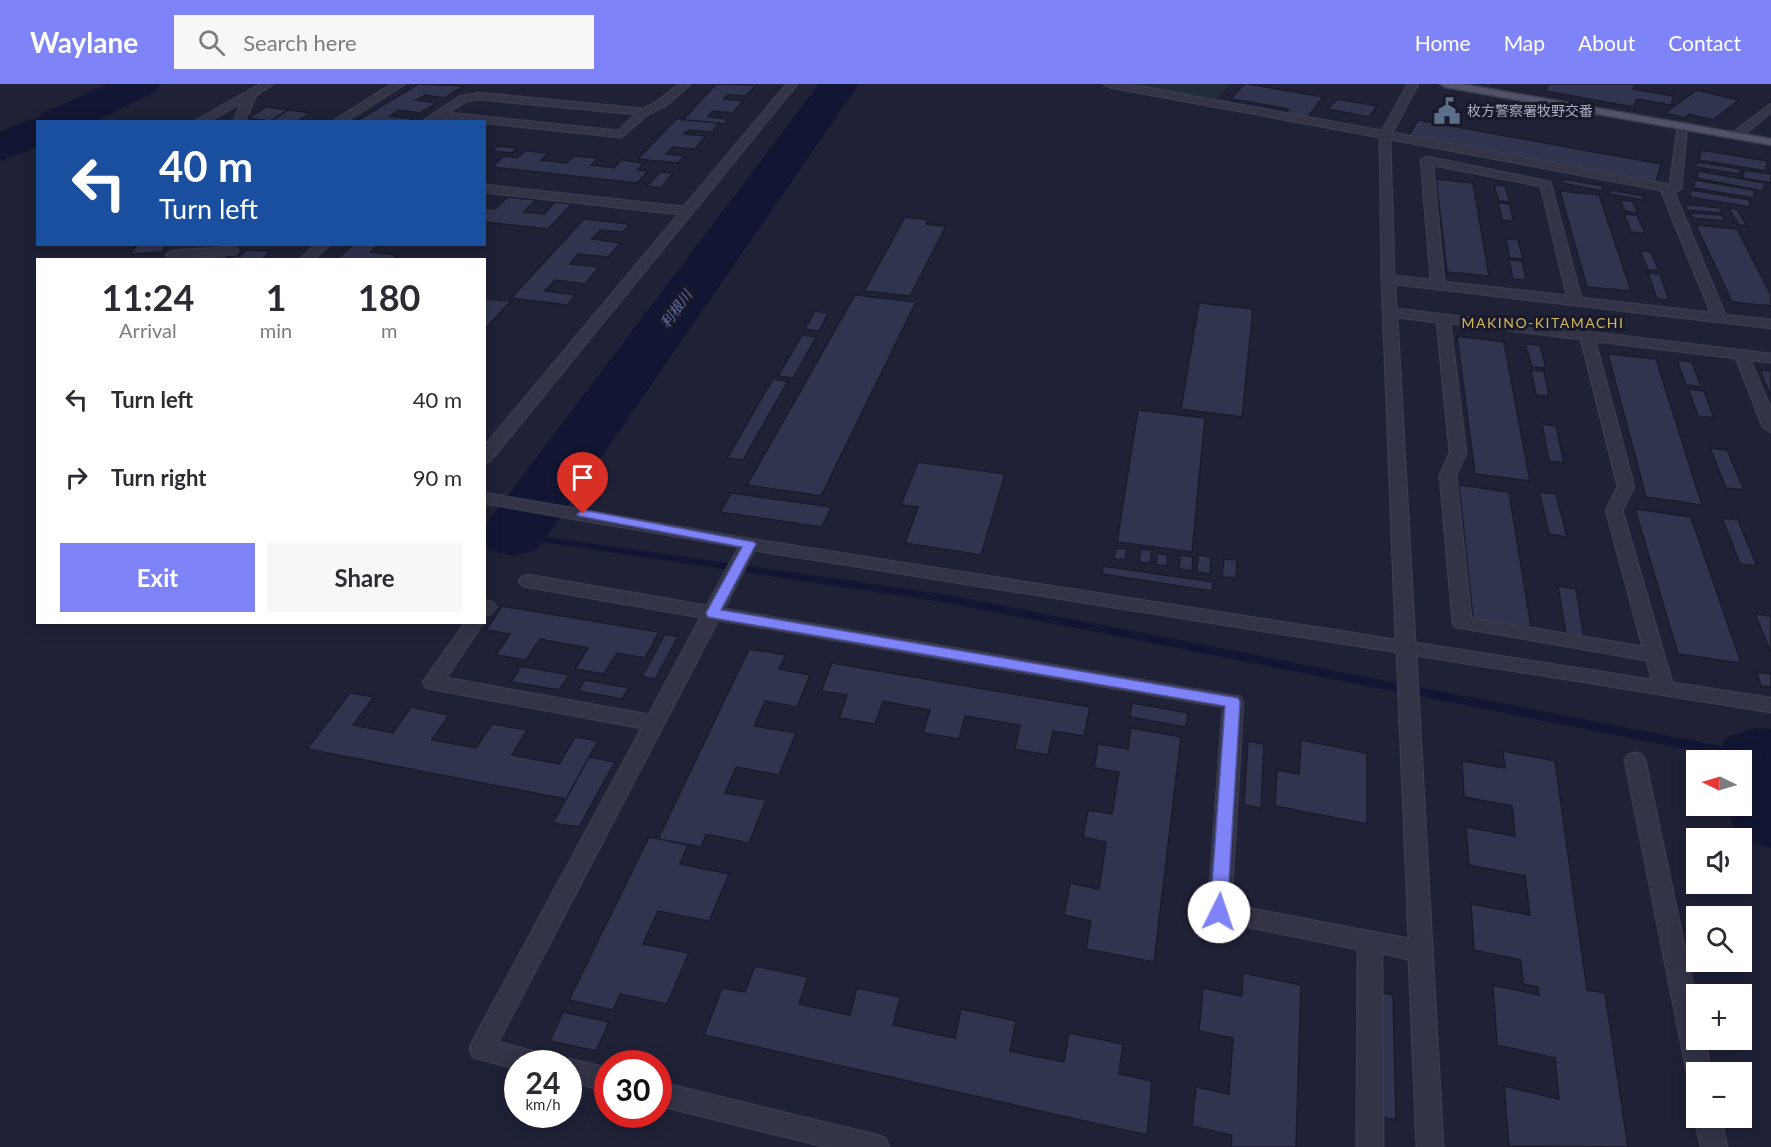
<!DOCTYPE html>
<meta charset="utf-8">
<style>
body{margin:0;font-family:Lato,"Noto Sans JP",sans-serif;background:#f7f7f7;color:#2b2b33;height:100vh;display:flex;flex-direction:column;font-size:22px;white-space:nowrap}
*{box-sizing:border-box;margin:0}
p{font-size:20px;color:#7c7c81}
.icon{flex:none;width:33px;height:33px;fill:none;stroke:currentColor;stroke-width:2;stroke-linecap:round;stroke-linejoin:round}
.map{position:relative;flex:1;overflow:hidden}
.drawer{position:absolute;left:36px;top:174px;width:450px;height:366px;display:flex;flex-direction:column;background:#fff;border-radius:0px;box-shadow:0 3px 15px #0003}
.drawer>*{flex:none}
.hud{position:absolute;left:36px;top:36px;width:450px;height:126px;border-radius:0px;box-shadow:0 3px 15px #0003;background:#1a4fa0;color:#fff;overflow:hidden}
.needle{width:39px;rotate:275deg}
.tools{position:absolute;left:1686px;top:666px;display:grid;gap:12px}
.tools a{display:grid;place-items:center;width:66px;height:66px;border-radius:0px;background:#fff;box-shadow:0 3px 15px #0003;font-size:30px}
.speed{position:absolute;left:504px;top:966px;display:flex;gap:12px;font-size:30px;font-weight:700;text-align:center}
.speed>*{display:grid;place-content:center;width:78px;height:78px;border-radius:50%;background:#fff;box-shadow:0 3px 15px #0003;line-height:1}
.speed small{font-size:15px;font-weight:400}
.speed .limit{border:9px solid #d22;background:#fff;color:#111}
.pin{position:absolute;display:grid;place-items:center;width:51px;height:51px;color:#fff;margin:-62px -26px;border-radius:50% 50% 50% 0;rotate:-45deg;box-shadow:0 0 6px #0007}
.pin .icon{rotate:45deg}
.me{position:absolute;width:66px;margin:-33px;rotate:4deg;stroke-linejoin:round;filter:drop-shadow(0 0 4px #0008)}
.turn{display:flex;align-items:center;gap:21px;height:126px;padding:0 24px;font-size:27px}
.turn .icon{width:78px;height:78px;stroke-width:2.5}
.turn b{display:block;font-size:42px;line-height:51px}
.eta{display:flex;justify-content:space-evenly;align-items:center;height:102px;text-align:center}
.eta b{font-size:36px;font-weight:700;line-height:42px}
.button{display:flex;gap:12px;margin-top:auto;padding:12px 24px}
.button a{flex:1;height:69px;border-radius:0px;background:#7e84f8;color:#fff;font-size:24px;font-weight:700;line-height:69px;text-align:center}
.button a+a{background:#f7f7f7;color:#2b2b33}
ul{padding:0;list-style:none}
li{display:flex;align-items:center;gap:18px;height:78px;padding:0 24px}
li div{flex:1}
li b{display:block;font-size:22px}
li em{font-style:normal}
header{display:flex;align-items:center;gap:36px;box-sizing:border-box;height:84px;padding:0 30px;background:#7e84f8;color:#fff}
header strong{font-size:28px}
nav{display:flex;gap:33px;margin-inline-start:auto;font-size:21px}
.search{width:420px;height:54px;background:#f7f7f7;display:flex;align-items:center;gap:15px;box-sizing:border-box;padding:0 21px;border-radius:0px;color:#7c7c81;font-size:22px}
.map>svg:first-child{display:block}
.green{fill:#212d38}
.lines{fill:none;stroke-linecap:round;stroke-linejoin:round}
.stream{fill:#131633;fill-rule:evenodd}
.river{fill:#131633;fill-rule:evenodd}
.building{fill:#31344e;stroke:#1a1c2d;stroke-width:1.5}
.minor-casing{stroke:#393b4e;stroke-width:3}
.primary-casing{stroke:#393b4e;stroke-width:3}
.minor{fill:#333447;fill-rule:evenodd}
.primary{fill:#515267;fill-rule:evenodd}
.route{fill:#7e84f8;stroke:#5256a1;stroke-width:1.5}
.labels{text-anchor:middle;stroke-width:6;stroke-linejoin:round;paint-order:stroke}
.far-poi-label{font-size:14px;fill:#adaec4;stroke:#181a2b;text-anchor:start}
.far-water-label{font-size:14px;font-style:italic;fill:#656ba4;stroke:#181a2b}
.far-neighbourhood-label{font-size:14px;letter-spacing:1.5px;fill:#d3b759;stroke:#181a2b}
</style>
<header>
<strong>Waylane</strong>
<div class="search"><svg class="icon" aria-label="search" viewBox="0 0 24 24"><circle cx="10" cy="10" r="6"/><path d="M15 15l6 6"/></svg>Search here</div>
<nav><a>Home</a><a>Map</a><a>About</a><a>Contact</a></nav>
</header>
<div class="map">
<svg width="1771" height="1063" viewBox="0 0 1771 1063">
<rect width="100%" height="100%" fill="#1f2137"/>
<path class="green" d="M1129,0h101l-15,16z"/>
<g class="lines">
<path class="stream" d="M513,448l436,63 806,158 5,2 2,3 -2,3 -5,2 -806,-160 -440,-66 -2,-2 2,-2z"/>
<g class="river">
<path d="M108,0h53l-6,8 -62,30h-55v25l-38,14v-29l23,-10 16,-4 4,-5z"/>
<path d="M819,0h40l-322,466 -24,6 -24,-6c-6,-10 -6,-20 0,-30z"/>
<path d="M1755,644l16,1v119l-29,-9 -13,-23 -3,-10h16v-46h-27v-2l12,-21z"/>
</g>
</g>
<g class="building">
<path d="M418,0l45,2 -18,12 -20,-3 -9,5 21,3 -17,10 -21,-3 -9,6 21,3 -4,3h-52z"/>
<path d="M716,0l40,1 -10,11 -19,-1 -3,4 19,2 -10,12 -20,-2 -5,6 20,2 -4,5 -41,-4z"/>
<path d="M1244,0h4l75,13 -16,21 -22,-4 4,-5 -58,-10z"/>
<path d="M1549,0h86l-2,5 41,7 -3,9 -34,-6 -4,8 -88,-16z"/>
<path d="M1697,6l42,10 -26,20 -24,-6 -4,4 -20,-5z"/>
<path d="M1337,15l40,7 -8,11 -41,-8z"/>
<path d="M1444,21l13,2 -6,10 -13,-3z"/>
<path d="M266,23l22,3 -17,11 -23,-3z"/>
<path d="M288,26l23,3 -14,9 -26,-1z"/>
<path d="M676,35l43,4 -7,9 -23,-2 -5,4 22,2 -11,13 -22,-2 -7,7 18,2 -6,7 -40,-4z"/>
<path d="M1418,36l243,44 -5,18 -248,-46z"/>
<path d="M498,62l20,2 -6,5 -21,-2z"/>
<path d="M1701,66l66,11 -1,10 -67,-11z"/>
<path d="M525,67l24,2 -8,7 26,3 7,-7 24,2 -7,7 23,3 7,-8 23,3 -7,7 11,1 -11,12 -145,-16 12,-11 13,2z"/>
<path d="M1697,78l43,7 -1,5 -43,-7z"/>
<path d="M1744,86l27,4v9l-28,-5z"/>
<path d="M1698,87l67,12 -2,8 -67,-13z"/>
<path d="M660,88l13,1 -12,15 -14,-2z"/>
<path d="M1436,95l37,4 16,93 -42,-4z"/>
<path d="M1563,95l40,7 -1,5 -40,-8z"/>
<path d="M1695,96l59,10v8l-60,-10z"/>
<path d="M1494,101l11,1 5,16 -11,-1z"/>
<path d="M1610,106l34,6 -1,4 -34,-6z"/>
<path d="M1691,106l59,10 -1,7 -59,-10z"/>
<path d="M1560,107l39,4 32,96 -44,-4z"/>
<path d="M508,113l28,3 -12,12 20,2 11,-12 17,2 -24,25 -64,-7v-14l11,1z"/>
<path d="M1620,116l12,1 6,12 -13,-2z"/>
<path d="M1498,119l12,1 3,17 -11,-1z"/>
<path d="M1685,120l35,4 3,5 -35,-3z"/>
<path d="M1728,124l9,1 10,17 -8,-1z"/>
<path d="M1690,129l32,2 3,6 -32,-3z"/>
<path d="M1624,130l13,1 8,18 -14,-1z"/>
<path d="M905,133l23,3 -2,4 20,2 -36,70 -46,-5z"/>
<path d="M584,135l46,5 -7,8 -23,-2 -8,9 29,4 -13,14 -30,-3 -8,10 29,3 -14,17 -30,-4 -10,11 31,4 -9,10 -56,-7z"/>
<path d="M1696,141l41,4 34,66v11l-39,-4z"/>
<path d="M1506,155l12,1 5,19 -13,-1z"/>
<path d="M137,160h30l-5,8 -31,2z"/>
<path d="M354,160h25l-8,8 26,3 -5,5h-56z"/>
<path d="M246,166l24,1 -8,9h-31l3,-4h6z"/>
<path d="M1640,167l11,1 8,19 -11,-1z"/>
<path d="M203,171h26l-4,5h-27z"/>
<path d="M1509,176l13,1 4,19 -13,-1z"/>
<path d="M1648,189l12,1 9,26 -12,-1z"/>
<path d="M855,211l61,7 -95,194 -74,-11z"/>
<path d="M484,215l27,2 -27,29z"/>
<path d="M1199,219l54,6 -11,108 -61,-8z"/>
<path d="M815,227l13,2 -9,18 -14,-2z"/>
<path d="M802,251l14,2 -23,41 -15,-2z"/>
<path d="M1457,252l47,6 26,139 -55,-7z"/>
<path d="M1525,260l15,1 6,23 -14,-1z"/>
<path d="M1608,270l48,5 46,146 -56,-8z"/>
<path d="M1677,276l15,2 9,25 -15,-2z"/>
<path d="M1531,286l13,1 5,25 -13,-1z"/>
<path d="M1760,286l11,1v26z"/>
<path d="M773,295l15,2 -45,79 -16,-2z"/>
<path d="M1688,305l16,2 10,27 -16,-2z"/>
<path d="M1138,326l67,8 -13,134 -75,-10z"/>
<path d="M1542,340l14,2 8,37 -15,-2z"/>
<path d="M1710,364l17,2 17,40 -18,-2z"/>
<path d="M918,378l87,12 -24,81 -76,-12 13,-36 -17,-2z"/>
<path d="M1459,401l50,7 22,135 -58,-9z"/>
<path d="M1539,408l17,2 11,43 -18,-3z"/>
<path d="M731,409l100,14 -9,20 -102,-15z"/>
<path d="M1635,425l56,8 50,146 -63,-9z"/>
<path d="M1722,434l16,2 19,46 -17,-2z"/>
<path d="M1116,464l11,1 -2,11 -11,-1z"/>
<path d="M1141,465l11,1 -2,13 -11,-1z"/>
<path d="M1157,469l11,2 -1,11 -11,-1z"/>
<path d="M1180,471l13,2 -1,14 -13,-2z"/>
<path d="M1198,471l13,2 -1,17 -13,-2z"/>
<path d="M1224,475l13,1 -1,18 -14,-1z"/>
<path d="M1103,482l110,16 -1,9 -110,-17z"/>
<path d="M1558,502l18,3 8,48 -18,-4z"/>
<path d="M502,522l157,26 -14,26 -28,-5 -13,21 -29,-5 13,-21 -48,-9 -14,21 -30,-5 14,-21 -24,-4z"/>
<path d="M1755,530l16,2v37z"/>
<path d="M665,550l13,3 -23,42 -13,-2z"/>
<path d="M749,565l37,6 -7,14 31,6 -13,32 -32,-6 -11,25 42,7 -17,42 -43,-8 -11,26 41,7 -17,43 -43,-9 -5,13 -43,-8z"/>
<path d="M832,579l258,44 -6,29 -31,-5 -5,24 -33,-6 5,-24 -55,-9 -6,23 -36,-6 7,-23 -47,-9 -8,23 -36,-6 8,-23 -26,-4z"/>
<path d="M521,582l48,9 -10,15 -48,-8z"/>
<path d="M1757,588l14,2v13l-10,-1z"/>
<path d="M585,596l44,8 -7,11 -44,-8z"/>
<path d="M350,609l24,4 -21,28 40,8 18,-26 38,8 -17,25 44,8 16,-24 35,6 -15,25 47,9 16,-27 23,4 -32,58 -259,-50z"/>
<path d="M1132,619l56,10 -2,14 -56,-10z"/>
<path d="M1131,644l50,9 -27,225 -68,-13 5,-28 -27,-6 6,-32 29,6 7,-47 -23,-5 5,-27 24,4 7,-42 -25,-4 4,-24 30,5z"/>
<path d="M1301,656l66,13v71l-92,-18 2,-36 22,4z"/>
<path d="M1248,657l16,3 -3,64 -17,-3z"/>
<path d="M1503,667l52,10 32,229 18,3 23,154 -119,-1 -5,-60 55,13 -4,-41 -58,-13 -4,-60 46,10 -1,-8 -15,-3 -2,-24 -47,-10 -3,-46 59,11 -5,-39 -56,-11 -3,-38 49,9 -3,-30 -48,-9 -2,-36 43,7z"/>
<path d="M589,673l26,5 -36,65 -26,-4z"/>
<path d="M649,753l39,8 -8,19 49,10 -20,47 -51,-10 -15,33 46,9 -22,51 -47,-10 -7,16 -44,-10z"/>
<path d="M755,882l53,11 -9,27 51,11 7,-27 43,9 -7,28 62,13 6,-29 55,12 -6,30 54,11 5,-29 54,11 -4,30 33,7 -5,54 -443,-100 18,-47 23,4z"/>
<path d="M1243,889l58,12 -5,162h-65l1,-12 -40,-9 4,-39 33,7 4,-56 -34,-7 4,-43 39,8z"/>
<path d="M1377,908l16,3 3,125 -16,-4z"/>
<path d="M563,928l46,10 -13,29 -46,-10z"/>
</g>
<g class="lines">
<defs>
<g id="minor">
<path d="M261,0h12l-17,11 -12,27h-11l9,-20 -34,20h-14z"/>
<path d="M392,0h12l-59,38h-13z"/>
<path d="M679,0h11l-25,22 -17,8 -27,23 -181,-19 -5,4h-13l37,-25 19,-4 165,16 14,-7zM478,15l158,15 -18,17 -170,-18 18,-12z"/>
<path d="M787,0h10l-307,377 -6,2v-16l195,-233 -195,-22v-7l200,22z"/>
<path d="M1104,0h21l257,47 26,-47h10l-26,49 278,52 8,-59 5,-3 4,1 -6,65 -7,3 51,123 46,5v8l-376,-44 1,25 375,45v8l-21,-2 21,49v23l-8,-5 -27,-69 -141,-17 39,146 -12,23 50,173 99,15v14l-355,-57 27,492h-26l-8,-188 -27,-6 1,194h-26l1,-198 -139,-28 -8,-2 -3,-7 15,-205 -505,-87 -220,422 52,14 3,8h-35v5l-45,-12 -3,-8 3,-8 169,-313 -209,-39 -7,-2 -3,-5 43,-60 18,-1 -38,57 203,37 52,-98 -173,-30 -6,-2 -3,-4 3,-4 6,-2 179,31 32,-59 -255,-44v-10l265,46 647,101 -14,-361 -2,-142 -271,-50zM1390,55l271,51 50,123 -130,-15 -31,-116 -123,-25 -6,3 10,120 -37,-4zM1433,81l108,21 26,110 -123,-14zM1397,233l40,5 13,131 -10,22 13,148 3,4 191,33 5,20 -237,-37zM1450,239l131,16 37,148 -12,23 37,137 -172,-29 -15,-143 10,-22zM754,466l643,102 12,287 -178,-34 12,-203 -3,-5 -516,-88z"/>
<path d="M1771,20v8l-30,25h-8v-4z"/>
<path d="M316,160h14l-17,16h-14z"/>
<path d="M232,163l4,1 2,3 -2,3 -64,5 -6,-4 6,-4z"/>
<path d="M487,517l6,2 3,4 -6,7 -6,2v-14z"/>
<path d="M1635,669l7,2 3,5 51,242v38h9l6,32h-15v10l-6,-2 -3,-8 -62,-312 3,-5z"/>
<path d="M568,975l40,9v23l-40,-10v-17h-9z"/>
<path d="M658,998l218,53 9,3 4,9h-62l-169,-42z"/>
<path d="M1696,1031v3h25l6,29h-26l-6,-29z"/>
</g>
<path id="primary" d="M1440,0h22l309,55v6l-326,-58z"/>
</defs>
<use href="#minor" class="minor-casing"/>
<use href="#primary" class="primary-casing"/>
<use href="#minor" class="minor"/>
<use href="#primary" class="primary"/>
</g>
<path class="route" d="M583,426l171,32 2,2 -35,66 517,88 2,4 -13,210 -2,5 -6,2 -6,-2 -3,-5 15,-206 -517,-89 -2,-4 36,-66 -163,-31 -2,-2z"/>
<defs>
<symbol id="civic-bare" viewBox="-9 -9 18 18"><path d="M-.6-6.5H3V-4.5H.6V-3L4-1V1h2V6H-6V1h2V-1L-.6-3ZM-1.2 2.5V6h2.4V2.5Z" fill="#5c6f8a" stroke="#181a2b" stroke-width="2.5" paint-order="stroke"/></symbol>
</defs>
<g fill-rule="evenodd">
<use href="#civic-bare" x="1428" y="8" width="38" height="38"/>
</g>
<g class="labels">
<g class="far-poi-label">
<text x="1467" y="32">枚方警察署牧野交番</text>
</g>
<g class="far-water-label">
<text transform="translate(676 225) rotate(-54)" y="5">利根川</text>
</g>
<g class="far-neighbourhood-label">
<text x="1543" y="244">MAKINO-KITAMACHI</text>
</g>
</g>
</svg>
<div class="tools">
<a><svg class="needle" viewBox="-14 -14 28 28"><path d="M0-13l5 13h-10z" fill="#e53935"/><path d="M0 13l5-13h-10z" fill="#7c7c81"/></svg></a>
<a><svg class="icon" aria-label="sound" viewBox="0 0 24 24"><path d="M4 9h4l5-4v14l-5-4H4zM17 9q2 3 0 6"/></svg></a>
<a><svg class="icon" aria-label="search" viewBox="0 0 24 24"><circle cx="10" cy="10" r="6"/><path d="M15 15l6 6"/></svg></a>
<a>+</a>
<a>−</a>
</div>
<div class="speed"><div>24<small>km/h</small></div><div class="limit">30</div></div>
<div class="pin" style="left:583px;top:430px;background:#d93025"><svg class="icon" aria-label="arrive" viewBox="0 0 24 24"><path d="M6 21V4h12l-3 4 3 4H6"/></svg></div>
<svg class="me" style="left:1219px;top:828px" viewBox="-20 -20 40 40"><circle r="19" fill="#fff"/><path d="M0-13L10 11 0 6-10 11z" fill="#7e84f8"/></svg>
<div class="hud">
<div class="turn"><svg class="icon" aria-label="left" viewBox="0 0 24 24"><path d="M17 20v-9H6M10 6l-5 5 5 5"/></svg><div><b>40 m</b>Turn left</div></div>
</div>
<section class="drawer">
<div class="eta">
<div><b>11:24</b><p>Arrival</p></div>
<div><b>1</b><p>min</p></div>
<div><b>180</b><p>m</p></div>
</div>
<ul>
<li><svg class="icon" aria-label="left" viewBox="0 0 24 24"><path d="M17 20v-9H6M10 6l-5 5 5 5"/></svg><div><b>Turn left</b></div><em>40 m</em></li>
<li><svg class="icon" aria-label="right" viewBox="0 0 24 24"><path d="M7 20v-9h11M14 6l5 5-5 5"/></svg><div><b>Turn right</b></div><em>90 m</em></li>
</ul>
<div class="button"><a>Exit</a><a>Share</a></div>
</section>
</div>
